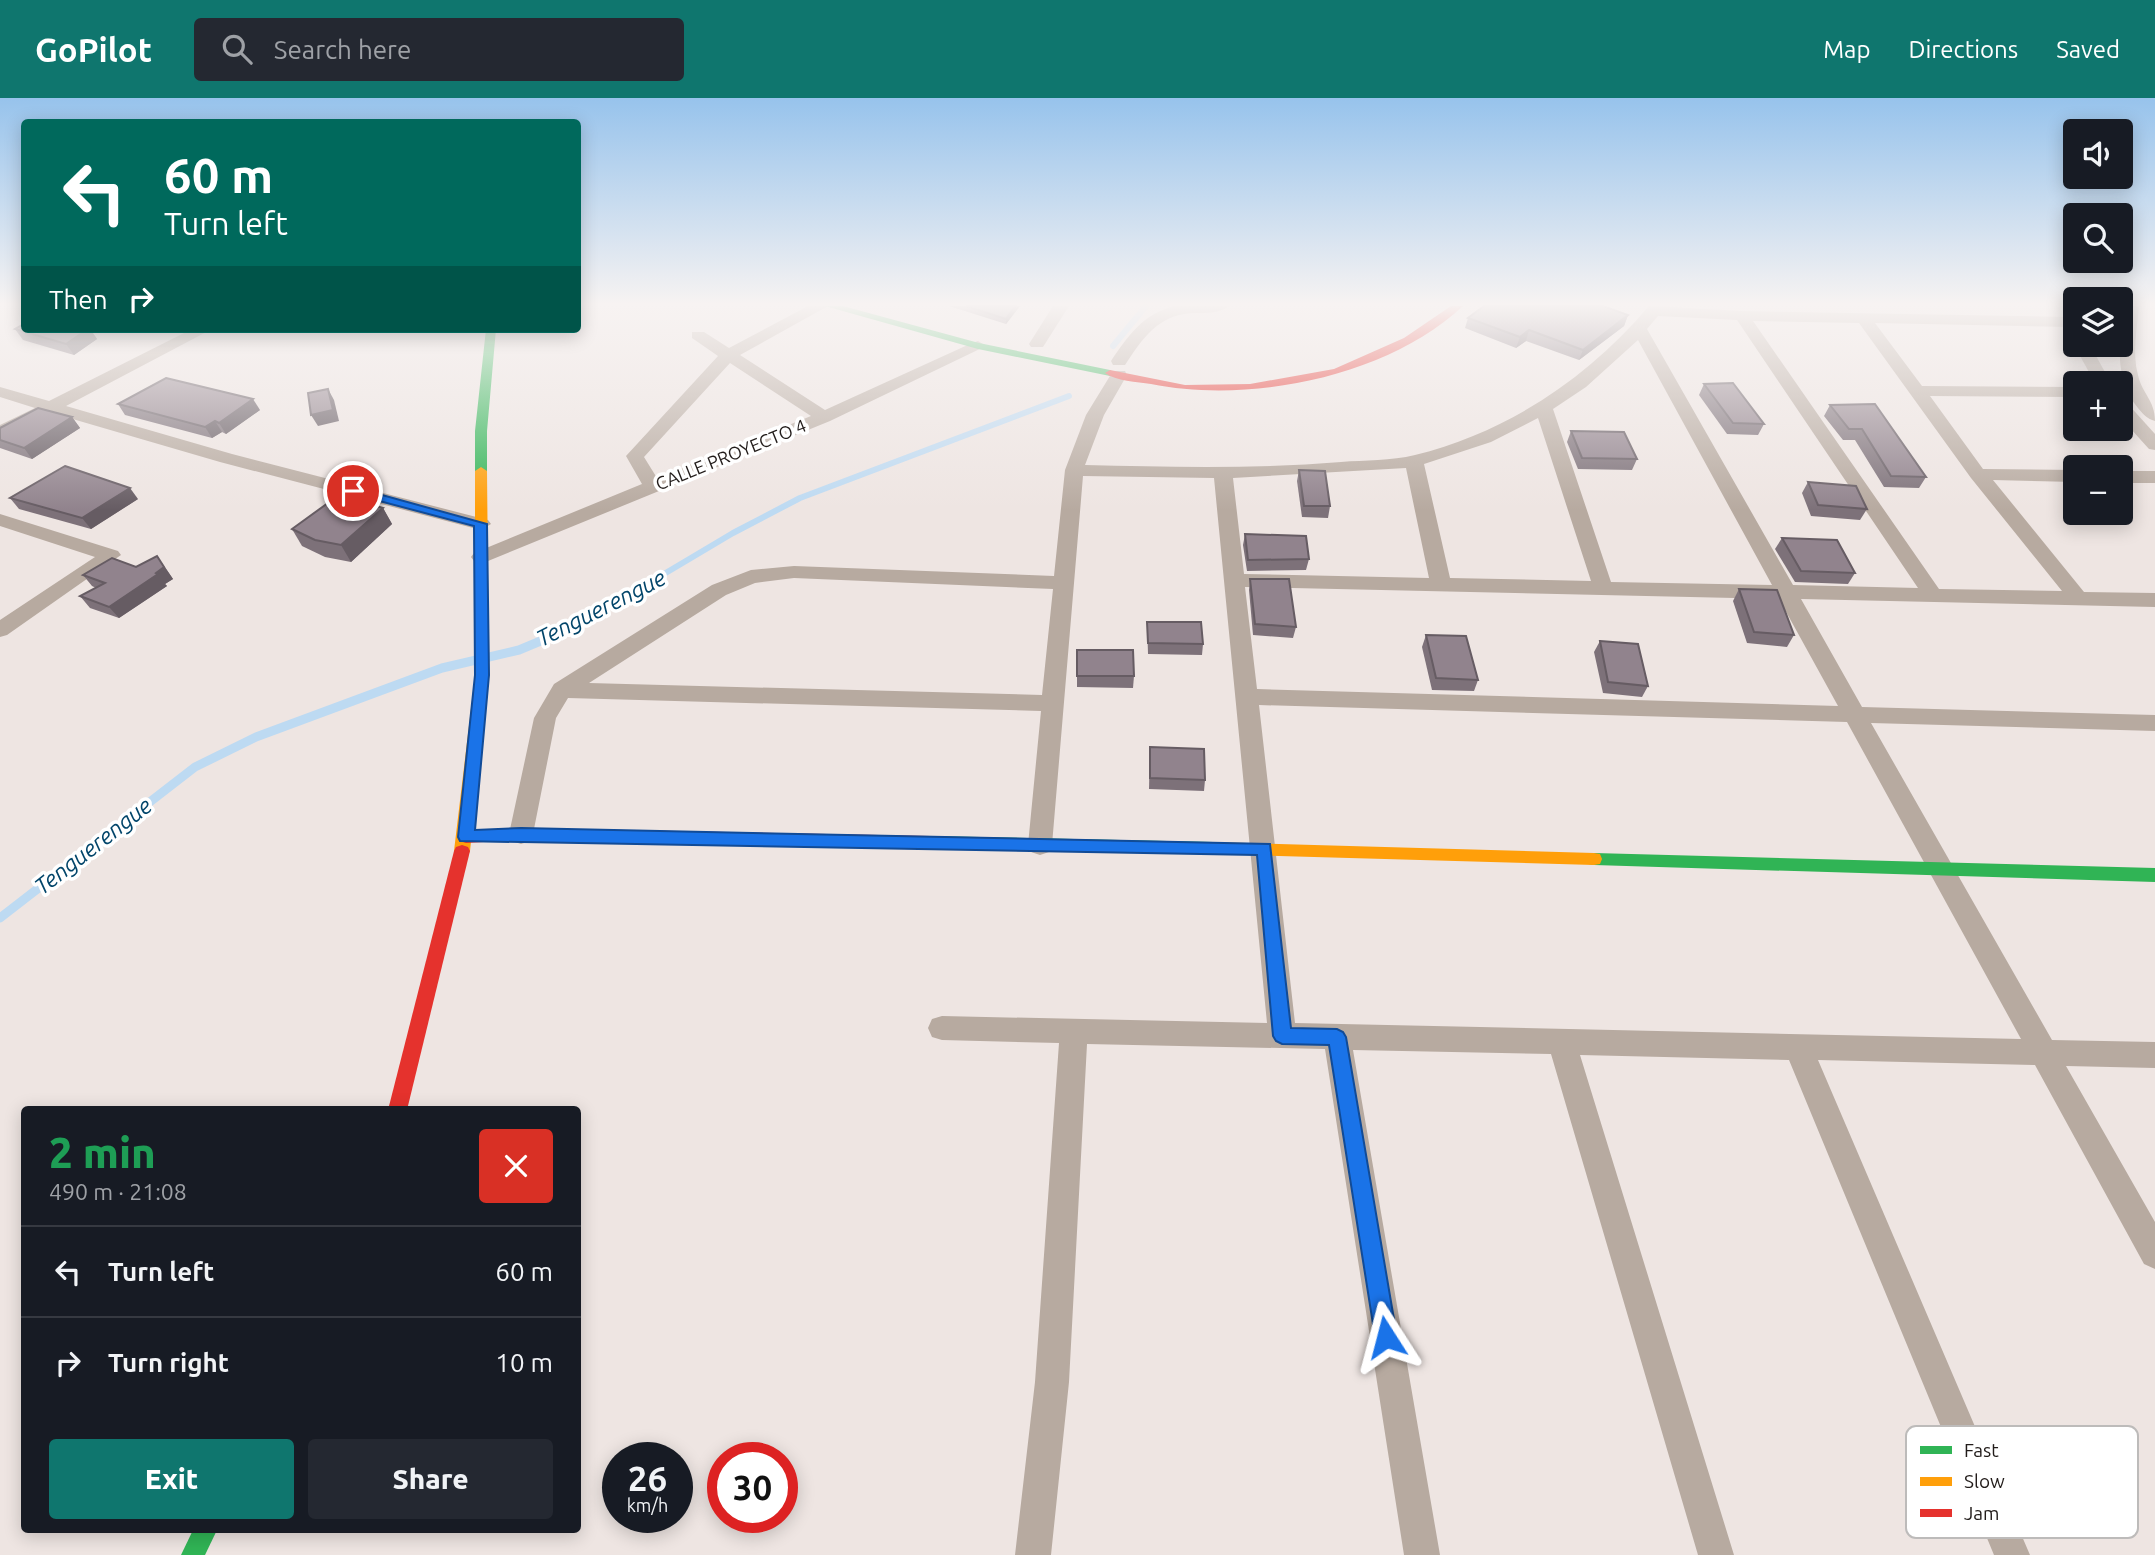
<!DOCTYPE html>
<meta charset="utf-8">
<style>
body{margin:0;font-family:Ubuntu,sans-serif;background:#242831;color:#f1f3f6;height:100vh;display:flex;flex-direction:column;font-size:26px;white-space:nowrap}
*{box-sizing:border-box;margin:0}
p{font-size:23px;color:#9ea1a6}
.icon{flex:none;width:38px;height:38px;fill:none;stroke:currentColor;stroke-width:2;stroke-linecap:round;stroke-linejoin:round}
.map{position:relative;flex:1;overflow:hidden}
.sheet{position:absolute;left:21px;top:1008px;width:560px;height:427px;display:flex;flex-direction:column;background:#171b24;border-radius:7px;box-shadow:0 4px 18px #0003}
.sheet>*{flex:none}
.hud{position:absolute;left:21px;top:21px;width:560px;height:214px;border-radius:7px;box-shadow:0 4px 18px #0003;background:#00695c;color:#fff;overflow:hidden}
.tools{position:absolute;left:2063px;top:21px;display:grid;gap:14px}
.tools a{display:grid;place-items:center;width:70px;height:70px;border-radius:7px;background:#171b24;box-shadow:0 4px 18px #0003;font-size:35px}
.speed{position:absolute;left:602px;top:1344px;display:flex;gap:14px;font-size:35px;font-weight:700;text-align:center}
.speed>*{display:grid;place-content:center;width:91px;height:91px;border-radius:50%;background:#171b24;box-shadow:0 4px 18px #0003;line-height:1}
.speed small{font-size:18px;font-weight:400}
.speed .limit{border:10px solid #d22;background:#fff;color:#111}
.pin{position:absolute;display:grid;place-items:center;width:60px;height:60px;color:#fff;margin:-30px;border:4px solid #fff;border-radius:50%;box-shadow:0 2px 7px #0007}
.me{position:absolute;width:77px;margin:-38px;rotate:351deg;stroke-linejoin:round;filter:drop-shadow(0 0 5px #0008)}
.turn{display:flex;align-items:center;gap:24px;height:147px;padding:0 28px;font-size:32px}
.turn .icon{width:91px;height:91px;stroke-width:2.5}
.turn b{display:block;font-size:49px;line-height:60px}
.then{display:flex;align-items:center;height:66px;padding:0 28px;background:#0003;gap:14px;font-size:26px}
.round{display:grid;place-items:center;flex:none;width:74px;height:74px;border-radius:7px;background:#242831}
.head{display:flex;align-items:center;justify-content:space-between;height:119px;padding:0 28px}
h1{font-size:42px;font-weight:800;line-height:52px;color:#1e9e55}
.cta{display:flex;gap:14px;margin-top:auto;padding:14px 28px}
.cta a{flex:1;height:80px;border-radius:7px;background:#0f766e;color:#fff;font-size:28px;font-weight:800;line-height:80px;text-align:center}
.cta a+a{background:#242831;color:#f1f3f6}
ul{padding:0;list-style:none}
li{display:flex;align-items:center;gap:21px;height:91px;padding:0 28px;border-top:2px solid #363941}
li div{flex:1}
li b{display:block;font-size:26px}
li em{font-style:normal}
header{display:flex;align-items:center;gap:42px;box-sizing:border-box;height:98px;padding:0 35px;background:#0f766e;color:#fff}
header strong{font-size:33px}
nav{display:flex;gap:38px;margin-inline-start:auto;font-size:24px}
.search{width:490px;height:63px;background:#242831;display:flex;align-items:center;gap:18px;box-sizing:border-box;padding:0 24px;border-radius:7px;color:#9ea1a6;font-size:26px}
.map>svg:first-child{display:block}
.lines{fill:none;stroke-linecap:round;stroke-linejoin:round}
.stream-far1{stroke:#bddaf2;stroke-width:6}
.stream{stroke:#bddaf2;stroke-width:9}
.street{fill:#b7aaa0;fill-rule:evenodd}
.fast{fill:#30b455;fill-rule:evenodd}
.slow{fill:#ff9f0a;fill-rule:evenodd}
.jam{fill:#e5322d;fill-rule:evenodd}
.wall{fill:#7d7179}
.shaded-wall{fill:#665c63}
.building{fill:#91838d;stroke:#665c63;stroke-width:2}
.route{fill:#1a73e8;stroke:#114b97;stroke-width:2}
.labels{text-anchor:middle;stroke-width:7;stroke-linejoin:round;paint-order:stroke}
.far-street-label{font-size:18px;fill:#221c1a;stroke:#fff}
.water-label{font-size:23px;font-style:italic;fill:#02456a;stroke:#fff}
.key{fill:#fff;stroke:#bdbbba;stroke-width:2}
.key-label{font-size:19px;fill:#221c1a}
</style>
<header>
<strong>GoPilot</strong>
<div class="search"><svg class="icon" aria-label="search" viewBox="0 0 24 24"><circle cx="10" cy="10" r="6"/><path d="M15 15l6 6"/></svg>Search here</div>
<nav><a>Map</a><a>Directions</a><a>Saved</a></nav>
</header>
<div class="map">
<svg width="2155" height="1457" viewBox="0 0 2155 1457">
<rect width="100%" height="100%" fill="#eee5e2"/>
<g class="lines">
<g class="stream-far1">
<path d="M1113,248l33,-40"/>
<path d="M600,514l133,-79 67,-35 269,-102"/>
</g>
<path class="stream" d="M0,820l195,-151 61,-30 186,-69 77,-18 55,-23 29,-17"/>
<g class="street">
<path d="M808,208h20l-88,49 85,55 147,-67 6,-2 8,5 -156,75 -342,140h-14l-3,-4 3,-4 168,-69 -16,-28 92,-100 -26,-18v-6h12l25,16zM730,265l81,53 -154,62 -13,-21z"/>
<path d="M1053,208h16l-26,41h-12l-2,-3z"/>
<path d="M1174,208h55c-10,8 -25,7 -37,7 -34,2 -50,26 -67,52h-12l-2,-4c17,-25 32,-47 63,-55z"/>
<path d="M1649,208l93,5 327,6 7,3 -1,5 -6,2 -194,-4 47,63 154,1v10l-146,-1 53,73 93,1v12l-83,-2 91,112 71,1v14l-354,-8 61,108 293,8v16l-284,-8 181,317 103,2v26l-89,-2 89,156v47l-11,-5 -109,-199 -217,-5 212,495h-36l-205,-495 -209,-5 154,500h-36l-147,-501 -198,-4 87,505h-36l-79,-506 -238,-5 -18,338 -18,173h-36l20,-173 24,-339 -117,-3 -10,-3 -4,-9 4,-9 10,-3 325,7 -53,-545 -131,-2 -31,369 -3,7 -9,3 -9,-3 -3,-7 13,-134 -473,-13 -12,20 -23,116 -3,7 -9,3 -9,-3 -3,-7 25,-116 20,-34 158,-99 39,-15 43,-4 260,10 11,-106 21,-55 27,-44h12l2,4 -23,40 -19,50c86,2 171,4 256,-3 24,-2 50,-1 74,-7 93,-23 173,-77 234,-149zM1658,218l79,4 181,268 -125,-3 -146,-256zM1753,223l106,2 112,155 91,113 -123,-2zM1638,242l134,245 -161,-3 -58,-173 33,-22zM1538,320l53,163 -141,-3 -26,-114 67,-22zM1406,370l23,110 -185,-4 -11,-96zM794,480l259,11 -11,106 -453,-12 137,-88 29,-12zM1245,489l534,12 59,107 -581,-17zM1259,607l588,17 174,317 -726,-16z"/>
<path d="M2123,208h16c-2,23 -7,47 -1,69 4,19 17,25 17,46 -8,-2 -12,-7 -17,-13 -25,-31 -18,-66 -15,-102z"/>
<path d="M192,231h20l-146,77 166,48 256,66 3,4 -10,6 -261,-68 -168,-49 -52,24v-12l35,-17 -35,-11v-10l49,14z"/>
<path d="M2076,245l14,2 21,38h-16l-21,-38z"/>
<path d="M2121,304l6,1 28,31v16l-6,-1 -28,-31z"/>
<rect x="2121" y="373" width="34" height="12"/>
<path d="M0,416l118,37 3,4 -114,80 -7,2v-17l95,-63 -95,-31z"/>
</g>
<g class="fast">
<path d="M825,208h18l136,37 131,27 5,3 -5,3 -132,-27z"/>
<path d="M486,231h10l-9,102v40l-6,4 -6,-4v-40z"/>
<path d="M930,738l283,6 6,2 2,4 -2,4 -6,2 -283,-6 -6,-2 -2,-4 2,-4z"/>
<path d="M1594,755l561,15v14l-561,-17 -6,-1 -2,-5 2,-5z"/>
<path d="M193,1432h24l-12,25h-24z"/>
</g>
<g class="slow">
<path d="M481,369l6,4 2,204 -19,176 -2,4h-12l-2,-4 21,-176v-204z"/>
<path d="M1213,744l381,11 6,1 2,5 -2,5 -6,1 -381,-11 -6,-2 -2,-4 2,-4z"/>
</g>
<g class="jam">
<path d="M1451,208h12c-76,71 -213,98 -312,78 -14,-2 -35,-3 -46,-11l5,-3 75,15 65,-1 84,-15 70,-31z"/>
<path d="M521,730l409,8 6,2 2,4 -2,4 -6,2 -409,-8 -55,3 -6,-2 -2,-4 2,-4 6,-2z"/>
<path d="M462,747l6,2 2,4 -63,259h-19l66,-259 2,-4z"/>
</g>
</g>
<g class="wall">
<path d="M949,208h71l-14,18z"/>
<path d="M1628,217l-4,11 -45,34 -53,-19 -10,7 -51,-20 3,-10z"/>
<path d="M15,231h75l7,10 -23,16 -51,-15z"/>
<path d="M1704,286l60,40 -6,11 -31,-1 -28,-39z"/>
<path d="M118,306l142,6 -34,24 -4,-2 -10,6 -87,-23z"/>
<path d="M1830,307l96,72 -7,11 -35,-1 -29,-47h-12l-19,-24z"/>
<path d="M72,319l8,11 -48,31 -32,-11v-20z"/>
<path d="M1571,333l66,28 -5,11 -54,-1 -11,-27z"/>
<path d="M1299,372l31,36 -2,12 -26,-1 -5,-36z"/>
<path d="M1808,384l59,27 -7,11 -49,-4 -9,-23z"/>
<path d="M10,400l128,1 -47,30 -72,-20z"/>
<path d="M383,410l9,16 -41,38 -26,-5 -23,-11 -10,-17z"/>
<path d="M1245,436l64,25 -3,11 -59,1 -4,-26z"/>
<path d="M1782,440l73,35 -7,11 -53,-2 -20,-33z"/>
<path d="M136,469h29l8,12 -8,5 2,2 -48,32 -29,-10 -10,-12 16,-8 -4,-2 -9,-11z"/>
<path d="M1250,481l46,48 -3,11 -40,-3 -4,-45z"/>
<path d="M1739,491l55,46 -7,12 -40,-4 -14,-42z"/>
<path d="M1147,524l56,22 -1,11 -54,-1z"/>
<path d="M1426,537l52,45 -4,11 -42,-1 -10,-43z"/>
<path d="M1600,543l48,45 -6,11 -39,-4 -9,-41z"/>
<path d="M1077,552l57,26 -1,12 -56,-1z"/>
<path d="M1150,649l55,33 -1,11 -55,-2z"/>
</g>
<g class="shaded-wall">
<path d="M1015,208h5l-14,18v-5z"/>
<path d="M1628,217l-4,11 -45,34 4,-10z"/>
<path d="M88,231h2l7,10 -23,16 -8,-11z"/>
<path d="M310,231h23l-21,4z"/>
<path d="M1529,232l-3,11 -10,7 4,-11z"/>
<path d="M328,291l6,11 5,21 -21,5 -7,-11z"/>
<path d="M253,301l7,11 -34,24 -7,-11z"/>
<path d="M72,319l8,11 -48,31 -8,-11z"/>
<path d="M215,323l7,11 -10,6 -7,-11z"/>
<path d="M130,390l8,11 -47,30 -9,-11z"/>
<path d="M383,410l9,16 -41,38 -10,-17z"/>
<path d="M157,458l16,23 -8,5 2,2 -48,32 -10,-11 47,-34z"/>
</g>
<g class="building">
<path d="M966,208h49l-9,13z"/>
<path d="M1484,208h119l25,9 -45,35 -54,-20 -9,7 -52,-19z"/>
<path d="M24,226v5h64l-22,15 -51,-15z"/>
<path d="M166,280l87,21 -34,24 -4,-2 -10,6 -87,-23z"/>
<path d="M1733,285l31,41 -31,-1 -29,-39z"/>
<path d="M328,291l5,21 -22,5 -3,-22z"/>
<path d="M1875,306l51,73 -35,-1 -29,-47h-13l-19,-24z"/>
<path d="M38,310l34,9 -48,31 -24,-8v-12z"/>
<path d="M1571,333l53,1 13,27 -55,-1z"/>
<path d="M65,368l65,22 -48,30 -72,-20z"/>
<path d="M1299,372l26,1 5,35h-26z"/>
<path d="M1808,384l48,4 11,23 -49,-4z"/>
<path d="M339,397l44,13 -42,37 -26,-5 -23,-11z"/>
<path d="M1245,436l61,2 3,23 -61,1z"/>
<path d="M1782,440l55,2 18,33 -54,-2z"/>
<path d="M157,458l7,11 -8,6 2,1 -49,33 -29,-11 25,-13 -22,-8 29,-17 24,9z"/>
<path d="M1250,481h39l7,48 -41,-3z"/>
<path d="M1739,491l38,1 17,45 -40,-3z"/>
<path d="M1147,524h54l2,22 -55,-1z"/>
<path d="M1426,537l40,1 12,44 -42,-2z"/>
<path d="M1600,543l38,3 10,42 -40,-4z"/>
<path d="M1077,552h56l1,26h-57z"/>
<path d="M1150,649l54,2 1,31 -55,-2z"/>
</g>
<linearGradient id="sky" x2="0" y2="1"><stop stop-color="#97c3ec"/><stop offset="0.5" stop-color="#f7f3f2"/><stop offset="1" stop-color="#f7f3f2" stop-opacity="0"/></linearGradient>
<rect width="2155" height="412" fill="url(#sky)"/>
<path class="route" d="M353,389l134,37 2,151 -14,155 46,-2 749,16 21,184 46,1 6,3 3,5 51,300 -3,8 -8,3 -8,-3 -3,-8 -46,-292 -47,-1 -6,-3 -3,-5 -16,-181 -797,-14 -2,-4 17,-162 -1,-149 -125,-33v-5z"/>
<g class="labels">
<g class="far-street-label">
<text transform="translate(731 357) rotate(-22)" y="6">CALLE PROYECTO 4</text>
</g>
<g class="water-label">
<text transform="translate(601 510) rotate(-27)" y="8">Tenguerengue</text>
<text transform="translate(93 748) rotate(-38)" y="8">Tenguerengue</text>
</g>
</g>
<rect x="1906" y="1328" width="232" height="112" rx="10" class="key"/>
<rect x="1920" y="1348" width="32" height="8" fill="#30b455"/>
<rect x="1920" y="1379" width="32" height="9" fill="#ff9f0a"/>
<rect x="1920" y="1411" width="32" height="8" fill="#e5322d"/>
<g class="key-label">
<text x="1964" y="1359">Fast</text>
<text x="1964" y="1390">Slow</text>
<text x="1964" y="1422">Jam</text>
</g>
</svg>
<div class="tools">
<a><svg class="icon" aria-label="sound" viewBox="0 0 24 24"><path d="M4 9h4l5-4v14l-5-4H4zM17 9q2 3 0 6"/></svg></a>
<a><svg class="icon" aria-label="search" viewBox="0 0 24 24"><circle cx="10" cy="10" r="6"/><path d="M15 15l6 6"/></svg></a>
<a><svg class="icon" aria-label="layers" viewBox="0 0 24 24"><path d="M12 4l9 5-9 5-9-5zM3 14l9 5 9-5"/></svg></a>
<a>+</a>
<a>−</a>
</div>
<div class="speed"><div>26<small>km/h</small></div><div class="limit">30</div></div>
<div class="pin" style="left:353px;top:393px;background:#d93025"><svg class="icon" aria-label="arrive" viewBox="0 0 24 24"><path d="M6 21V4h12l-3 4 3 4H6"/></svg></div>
<svg class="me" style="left:1386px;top:1239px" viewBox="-20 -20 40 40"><path d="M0-17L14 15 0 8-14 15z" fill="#1a73e8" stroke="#fff" stroke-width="4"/></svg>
<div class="hud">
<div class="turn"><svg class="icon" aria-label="left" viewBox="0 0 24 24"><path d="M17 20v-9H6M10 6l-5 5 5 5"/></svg><div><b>60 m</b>Turn left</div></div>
<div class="then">Then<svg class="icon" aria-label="right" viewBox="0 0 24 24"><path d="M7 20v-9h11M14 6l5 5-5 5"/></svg></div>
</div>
<section class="sheet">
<div class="head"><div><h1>2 min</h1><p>490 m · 21:08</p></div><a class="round" style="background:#d93025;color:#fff"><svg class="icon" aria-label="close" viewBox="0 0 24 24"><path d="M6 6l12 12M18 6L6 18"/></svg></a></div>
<ul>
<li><svg class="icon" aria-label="left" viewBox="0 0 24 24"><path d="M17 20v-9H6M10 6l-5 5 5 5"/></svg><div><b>Turn left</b></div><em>60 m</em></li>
<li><svg class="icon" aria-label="right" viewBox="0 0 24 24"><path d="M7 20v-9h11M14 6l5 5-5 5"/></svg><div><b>Turn right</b></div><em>10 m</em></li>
</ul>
<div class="cta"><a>Exit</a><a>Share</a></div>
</section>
</div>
